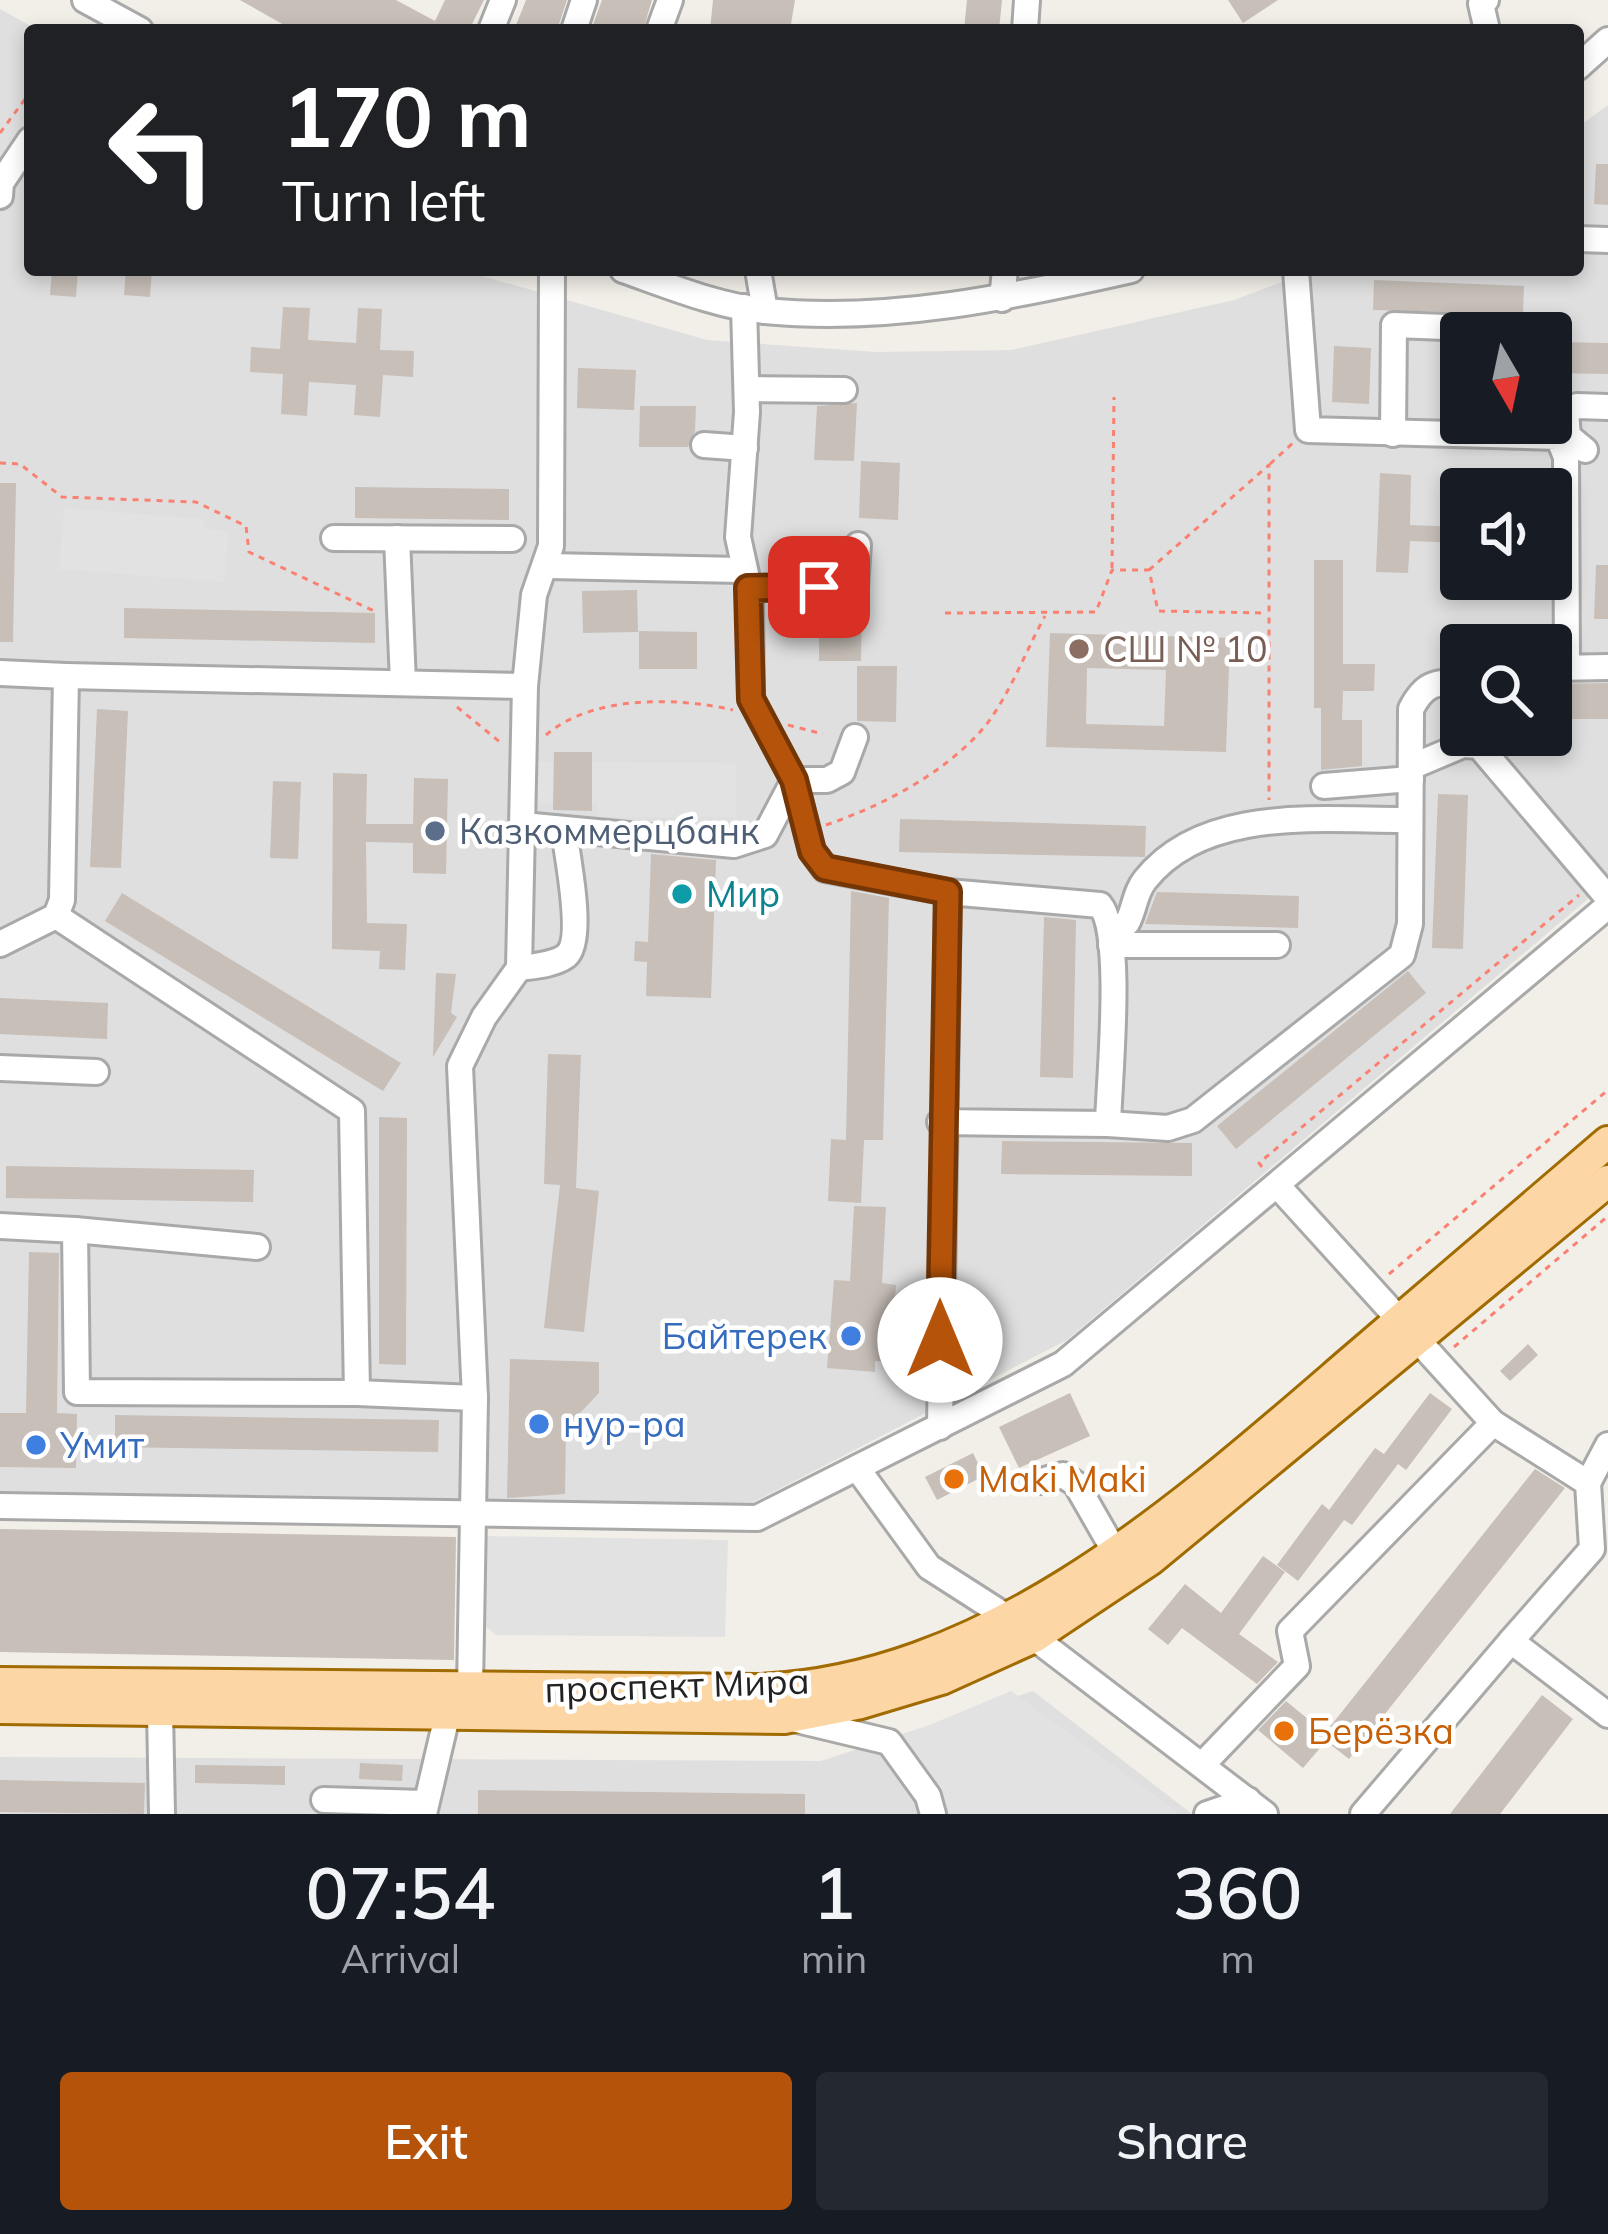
<!DOCTYPE html>
<meta charset="utf-8">
<style>
body{margin:0;font-family:Mulish,sans-serif;background:#242831;color:#f1f3f6;height:100vh;display:flex;flex-direction:column;font-size:45px;white-space:nowrap}
*{box-sizing:border-box;margin:0}
p{font-size:39px;color:#9ea1a6}
.icon{flex:none;width:66px;height:66px;fill:none;stroke:currentColor;stroke-width:2;stroke-linecap:round;stroke-linejoin:round}
.map{position:relative;height:1814px;overflow:hidden}
.panel{display:flex;flex-direction:column;background:#171b24;flex:1}
.panel>*{flex:none}
.top-card{position:absolute;left:24px;top:24px;width:1560px;height:252px;border-radius:12px;box-shadow:0 6px 18px #0003;background:#202124;color:#fff;overflow:hidden}
.needle{width:78px;rotate:171deg}
.fabs{position:absolute;left:1440px;top:312px;display:grid;gap:24px}
.fabs a{display:grid;place-items:center;width:132px;height:132px;border-radius:12px;background:#171b24;box-shadow:0 6px 18px #0003;font-size:60px}
.pin{position:absolute;display:grid;place-items:center;width:102px;height:102px;color:#fff;margin:-51px;border-radius:24px;box-shadow:0 6px 18px #0006}
.me{position:absolute;width:132px;margin:-66px;rotate:0deg;stroke-linejoin:round;filter:drop-shadow(0 0 9px #0008)}
.turn{display:flex;align-items:center;gap:42px;height:252px;padding:0 60px;font-size:54px}
.turn .icon{width:156px;height:156px;stroke-width:2.5}
.turn b{display:block;font-size:84px;line-height:102px}
.eta{display:flex;justify-content:space-evenly;align-items:center;height:204px;text-align:center}
.eta b{font-size:72px;font-weight:600;line-height:84px}
.cta{display:flex;gap:24px;margin-top:auto;padding:24px 60px}
.cta a{flex:1;height:138px;border-radius:12px;background:#b45309;color:#fff;font-size:48px;font-weight:600;line-height:138px;text-align:center}
.cta a+a{background:#242831;color:#f1f3f6}
.map>svg:first-child{display:block}
.residential{fill:#e0dfdf;fill-rule:evenodd}
.parking{fill:#e2e2e2}
.building{fill:#c7bfb8;fill-rule:evenodd}
.lines{fill:none;stroke-linecap:round;stroke-linejoin:round}
.minor-casing{stroke:#a9a9a9;stroke-width:30}
.major-casing{stroke:#a06b00;stroke-width:36}
.path{stroke:#fa8072;stroke-width:3;stroke-dasharray:6 6;stroke-linecap:butt}
.minor{stroke:#fff;stroke-width:24}
.major{stroke:#fcd6a4;stroke-width:30}
.route-casing{stroke:#753606;stroke-width:30}
.route{stroke:#b45309;stroke-width:21}
.education-dot{fill:#8d6e63;stroke:#fff;stroke-width:4.5}
.service-dot{fill:#5c6f8a;stroke:#fff;stroke-width:4.5}
.culture-dot{fill:#0f9aa8;stroke:#fff;stroke-width:4.5}
.shop-dot{fill:#3f7fe0;stroke:#fff;stroke-width:4.5}
.food-dot{fill:#e8710a;stroke:#fff;stroke-width:4.5}
.labels{text-anchor:middle;stroke-width:9;stroke-linejoin:round;paint-order:stroke}
.education-label{font-size:36px;fill:#785e54;stroke:#fff;text-anchor:start}
.service-label{font-size:36px;fill:#4e5e75;stroke:#fff;text-anchor:start}
.culture-label{font-size:36px;fill:#0d838f;stroke:#fff;text-anchor:start}
.shop-label{font-size:36px;fill:#366cbe;stroke:#fff;text-anchor:start}
.food-label{font-size:36px;fill:#c56008;stroke:#fff;text-anchor:start}
.street-label{font-size:36px;fill:#222;stroke:#fff}
</style>
<div class="map">
<svg width="1608" height="1814" viewBox="0 0 1608 1814">
<rect width="100%" height="100%" fill="#f2efe9"/>
<g class="residential">
<path d="M0,9l38,21h-8v240h431l246,70 170,12 134,-2 223,-50 80,-30h264v-143l30,-22v777l-541,458 -327,169 -740,-14zM1461,333h90v90h-90zM1461,489h90v90h-90zM1461,645h90v90h-90z"/>
<path d="M1033,1691l159,123h-1192v-57l821,4z"/>
</g>
<g class="parking">
<path d="M64,508l140,11v10l25,2 -5,51 -165,-13z"/>
<path d="M535,762l201,1v54h-138l-1,-14h-62z"/>
<path d="M486,1536l242,4 -3,97 -229,-2 -12,-10z"/>
<path d="M1011,1691l169,123h-247l-44,-72z"/>
</g>
<g class="building">
<path d="M240,0h156l39,21 10,-21h39l-15,30h-176z"/>
<path d="M526,0h41l-10,30h-43z"/>
<path d="M602,0h50l-9,30h-52z"/>
<path d="M713,0h82l-5,30h-80z"/>
<path d="M967,0h35l-3,30h-35z"/>
<path d="M1228,0h50l-35,23z"/>
<path d="M1596,164h12v41l-14,-1z"/>
<path d="M52,270h26l-2,27 -26,-2z"/>
<path d="M126,270h26l-2,27 -26,-2z"/>
<path d="M1374,280l150,6 -1,28 -150,-4z"/>
<path d="M283,307l27,1 -2,32 48,3 2,-35 24,1 -2,41 34,1 -1,26 -30,-2 -3,42 -26,-2 2,-30 -47,-3 -2,34 -26,-2 2,-40 -33,-2 1,-25 29,2z"/>
<path d="M1551,342l57,1v31l-57,-1z"/>
<path d="M1334,346l37,2 -2,56 -37,-2z"/>
<path d="M578,368l58,2 -2,40 -57,-2z"/>
<path d="M857,403l-3,58 -40,-1 3,-54z"/>
<path d="M640,406h56l-1,25 -7,16h-49z"/>
<path d="M861,461l39,2 -2,57 -39,-2z"/>
<path d="M1380,473l31,2 -1,50 51,2v16l-51,-2 -2,32 -32,-1z"/>
<path d="M0,483h16l-3,159h-13z"/>
<path d="M355,487l154,2v31l-154,-2z"/>
<path d="M1314,560h29v104h32l-1,27h-31l-1,29h20v46l-41,4v-62h-7z"/>
<path d="M1596,565h12v54h-14z"/>
<path d="M637,590l1,42 -55,1 -1,-42z"/>
<path d="M862,603l-1,58h-42v-57z"/>
<path d="M124,608l251,5v30l-251,-5z"/>
<path d="M639,631l58,1v37h-58z"/>
<path d="M1050,633l180,5 -4,114 -180,-5zM1087,668l79,2 -2,56 -78,-2z"/>
<path d="M857,666h40l-1,56 -39,-1z"/>
<path d="M1608,683v36h-57v-35z"/>
<path d="M97,709l31,2 -7,157 -31,-1z"/>
<path d="M554,752h38v59l-39,-1z"/>
<path d="M333,773l34,1 -1,50h47l1,-46 34,1 -2,95 -33,-1v-30l-47,-1 1,81 40,1 -2,46 -26,-1 1,-18 -48,-2z"/>
<path d="M273,781l28,1 -3,77 -28,-1z"/>
<path d="M1438,794l30,1 -5,154 -31,-1z"/>
<path d="M900,819l246,7 -1,31 -246,-5z"/>
<path d="M651,854l65,6 -5,138 -65,-2 1,-34 -13,-1 1,-20 13,1z"/>
<path d="M851,891l38,7 -6,242h-19l-3,63 -33,-2 3,-62 15,1z"/>
<path d="M1157,892l142,4 -1,32 -153,-4z"/>
<path d="M122,893l279,170 -18,28 -278,-170z"/>
<path d="M1044,917l32,3 -3,158 -33,-1z"/>
<path d="M1408,971l18,22 -190,156 -19,-23z"/>
<path d="M436,973l20,1 -5,39 6,4 -24,40z"/>
<path d="M0,998l108,5 -1,36 -107,-5z"/>
<path d="M548,1054l33,1 -5,133 23,3 -15,141 -40,-4 16,-143 -16,-1z"/>
<path d="M379,1117l28,1 -1,247 -27,-1z"/>
<path d="M1002,1141l190,2v33l-191,-2z"/>
<path d="M6,1166l248,4 -1,32 -247,-4z"/>
<path d="M854,1206l32,1 -4,76 14,2 -6,77 -15,-1v11l-48,-4 7,-88 16,1z"/>
<path d="M29,1252l30,1 -2,160 20,1 -1,54 -76,-1v-54h26z"/>
<path d="M1528,1344l10,11 -28,26 -10,-10z"/>
<path d="M510,1359l89,3v31l-33,35 -1,66 -58,4z"/>
<path d="M1070,1393l20,43 -71,32 -20,-41z"/>
<path d="M1430,1393l22,16 -46,61 -8,-6 -46,61 -8,-5 -46,61 -21,-16 45,-61 7,6 46,-62 9,6z"/>
<path d="M115,1415l324,5 -1,32 -323,-5z"/>
<path d="M973,1453l11,23 -47,24 -12,-23z"/>
<path d="M1535,1469l30,19 -216,271 -23,-18 -23,27 -45,-38 28,-29 39,32z"/>
<path d="M0,1529l456,8 -2,123 -454,-8z"/>
<path d="M1263,1556l22,16 -46,62 39,28 -21,22 -75,-56 -14,17 -20,-16 37,-45 36,29z"/>
<path d="M1542,1695l31,24 -73,95h-50z"/>
<path d="M360,1763l43,2 -1,16 -43,-2z"/>
<path d="M195,1765l90,1v19l-90,-2z"/>
<path d="M0,1780l145,3 -1,31 -144,-2z"/>
<path d="M478,1790l327,4v20h-327z"/>
</g>
<g class="lines">
<defs>
<g id="minor">
<path d="M85,0l55,30"/>
<path d="M1486,0l-5,4 6,26"/>
<path d="M491,30l12,-30"/>
<path d="M574,30l10,-30"/>
<path d="M659,30l11,-30"/>
<path d="M1025,30l2,-30"/>
<path d="M1578,67l30,-27"/>
<path d="M0,196l1,-13 29,-43"/>
<path d="M1578,239l30,1"/>
<path d="M623,270c46,16 94,36 142,41 125,12 246,-14 366,-41"/>
<path d="M758,270l7,41"/>
<path d="M1296,270l12,160 250,7 8,20 1,210"/>
<path d="M1002,299l3,-29"/>
<path d="M744,307l3,105 -9,125 12,55 1,107 43,81 18,71 13,18 123,23"/>
<path d="M747,389l97,1"/>
<path d="M1393,434l1,-109 129,5"/>
<path d="M704,445l41,3"/>
<path d="M1585,450l-17,-14 -2,-24 11,-6 31,1"/>
<path d="M334,538l178,1"/>
<path d="M397,538l6,145"/>
<path d="M548,566l193,4"/>
<path d="M748,588l107,-1 3,-42"/>
<path d="M1553,668l55,-1"/>
<path d="M0,673l66,3 -4,224 -6,16 -56,28"/>
<path d="M66,676l459,10 9,-91 17,-49 1,-276"/>
<path d="M1411,767l52,-22 16,1 129,152"/>
<path d="M1324,786l87,-7"/>
<path d="M523,825l211,20 31,-10 29,-55h33l15,-8 13,-35"/>
<path d="M56,916l296,195 5,282 118,5"/>
<path d="M1110,930l17,-7c8,-14 7,-29 18,-43 60,-76 181,-59 265,-60"/>
<path d="M1111,945h166"/>
<path d="M519,968c14,-2 35,-3 47,-12 19,-16 1,-101 -2,-125"/>
<path d="M0,1068l96,4"/>
<path d="M1108,1124l60,4 25,-8 209,-165 8,-31 1,-215c13,-25 23,-27 50,-27"/>
<path d="M0,1226l75,4 2,162 280,1"/>
<path d="M75,1230l182,17"/>
<path d="M1493,1423l95,60 4,66 -81,92 97,74"/>
<path d="M940,1427l8,-535 152,13c24,28 9,176 8,219l-168,-2"/>
<path d="M857,1468l72,99 78,50 258,197"/>
<path d="M1041,1481l22,-6 13,9 39,68"/>
<path d="M1588,1483l20,-38"/>
<path d="M0,1506l757,12 306,-154 545,-458"/>
<path d="M160,1711l2,103"/>
<path d="M793,1719l96,23 39,54 5,18"/>
<path d="M1203,1764l94,-98 -7,-35 203,-208 -216,-238"/>
<path d="M324,1800l100,3"/>
<path d="M424,1814l23,-98 23,-28 5,-290 -15,-332 24,-49 35,-49 6,-282"/>
<path d="M1207,1814l41,-14"/>
<path d="M1363,1814l148,-173"/>
</g>
<g id="major">
<path d="M0,1683l758,7c233,-9 427,-185 594,-329 86,-73 171,-146 256,-219"/>
<path d="M0,1708l784,10 77,-15 80,-24 93,-42 117,-78 457,-378"/>
</g>
</defs>
<use href="#minor" class="minor-casing"/>
<use href="#major" class="major-casing"/>
<g class="path">
<path d="M0,133l28,-38"/>
<path d="M0,463l20,1 42,33 134,5 50,24 3,26 127,60"/>
<path d="M1270,464l24,-22"/>
<path d="M1112,568l2,-171"/>
<path d="M1149,570l120,-105v335"/>
<path d="M945,613l151,-1 16,-42h37l9,41 108,2"/>
<path d="M457,707l43,35"/>
<path d="M788,725l35,9"/>
<path d="M546,735c46,-40 132,-38 187,-25"/>
<path d="M826,825c55,-19 114,-49 154,-93 27,-30 45,-80 65,-116"/>
<path d="M1262,1167l-3,-4 320,-268"/>
<path d="M1389,1274l219,-184"/>
<path d="M1454,1347l154,-131"/>
</g>
<use href="#minor" class="minor"/>
<use href="#major" class="major"/>
</g>
<g class="lines">
<defs>
<path id="route" d="M819,587l-71,1 3,111 43,81 18,71 13,17 123,24 -8,448"/>
</defs>
<use href="#route" class="route-casing"/>
<use href="#route" class="route"/>
</g>
<circle class="education-dot" cx="1079" cy="649" r="12"/>
<circle class="service-dot" cx="435" cy="831" r="12"/>
<circle class="culture-dot" cx="682" cy="894" r="12"/>
<g class="shop-dot">
<circle cx="851" cy="1336" r="12"/>
<circle cx="539" cy="1424" r="12"/>
<circle cx="36" cy="1445" r="12"/>
</g>
<g class="food-dot">
<circle cx="954" cy="1479" r="12"/>
<circle cx="1284" cy="1731" r="12"/>
</g>
<g class="labels">
<g class="education-label">
<text x="1103" y="662">СШ № 10</text>
</g>
<g class="service-label">
<text x="459" y="844">Казкоммерцбанк</text>
</g>
<g class="culture-label">
<text x="706" y="907">Мир</text>
</g>
<g class="shop-label">
<text x="827" y="1349" text-anchor="end">Байтерек</text>
<text x="563" y="1437">нур-ра</text>
<text x="60" y="1458">Умит</text>
</g>
<g class="food-label">
<text x="978" y="1492">Maki Maki</text>
<text x="1308" y="1744">Берёзка</text>
</g>
<g class="street-label">
<text transform="translate(677 1685) rotate(-2)" y="13">проспект Мира</text>
</g>
</g>
</svg>
<div class="fabs">
<a><svg class="needle" viewBox="-14 -14 28 28"><path d="M0-13l5 13h-10z" fill="#e53935"/><path d="M0 13l5-13h-10z" fill="#9ea1a6"/></svg></a>
<a><svg class="icon" aria-label="sound" viewBox="0 0 24 24"><path d="M4 9h4l5-4v14l-5-4H4zM17 9q2 3 0 6"/></svg></a>
<a><svg class="icon" aria-label="search" viewBox="0 0 24 24"><circle cx="10" cy="10" r="6"/><path d="M15 15l6 6"/></svg></a>
</div>
<div class="pin" style="left:819px;top:587px;background:#d93025"><svg class="icon" aria-label="arrive" viewBox="0 0 24 24"><path d="M6 21V4h12l-3 4 3 4H6"/></svg></div>
<svg class="me" style="left:940px;top:1340px" viewBox="-20 -20 40 40"><circle r="19" fill="#fff"/><path d="M0-13L10 11 0 6-10 11z" fill="#b45309"/></svg>
<div class="top-card">
<div class="turn"><svg class="icon" aria-label="left" viewBox="0 0 24 24"><path d="M17 20v-9H6M10 6l-5 5 5 5"/></svg><div><b>170 m</b>Turn left</div></div>
</div>
</div>
<section class="panel">
<div class="eta">
<div><b>07:54</b><p>Arrival</p></div>
<div><b>1</b><p>min</p></div>
<div><b>360</b><p>m</p></div>
</div>
<div class="cta"><a>Exit</a><a>Share</a></div>
</section>
